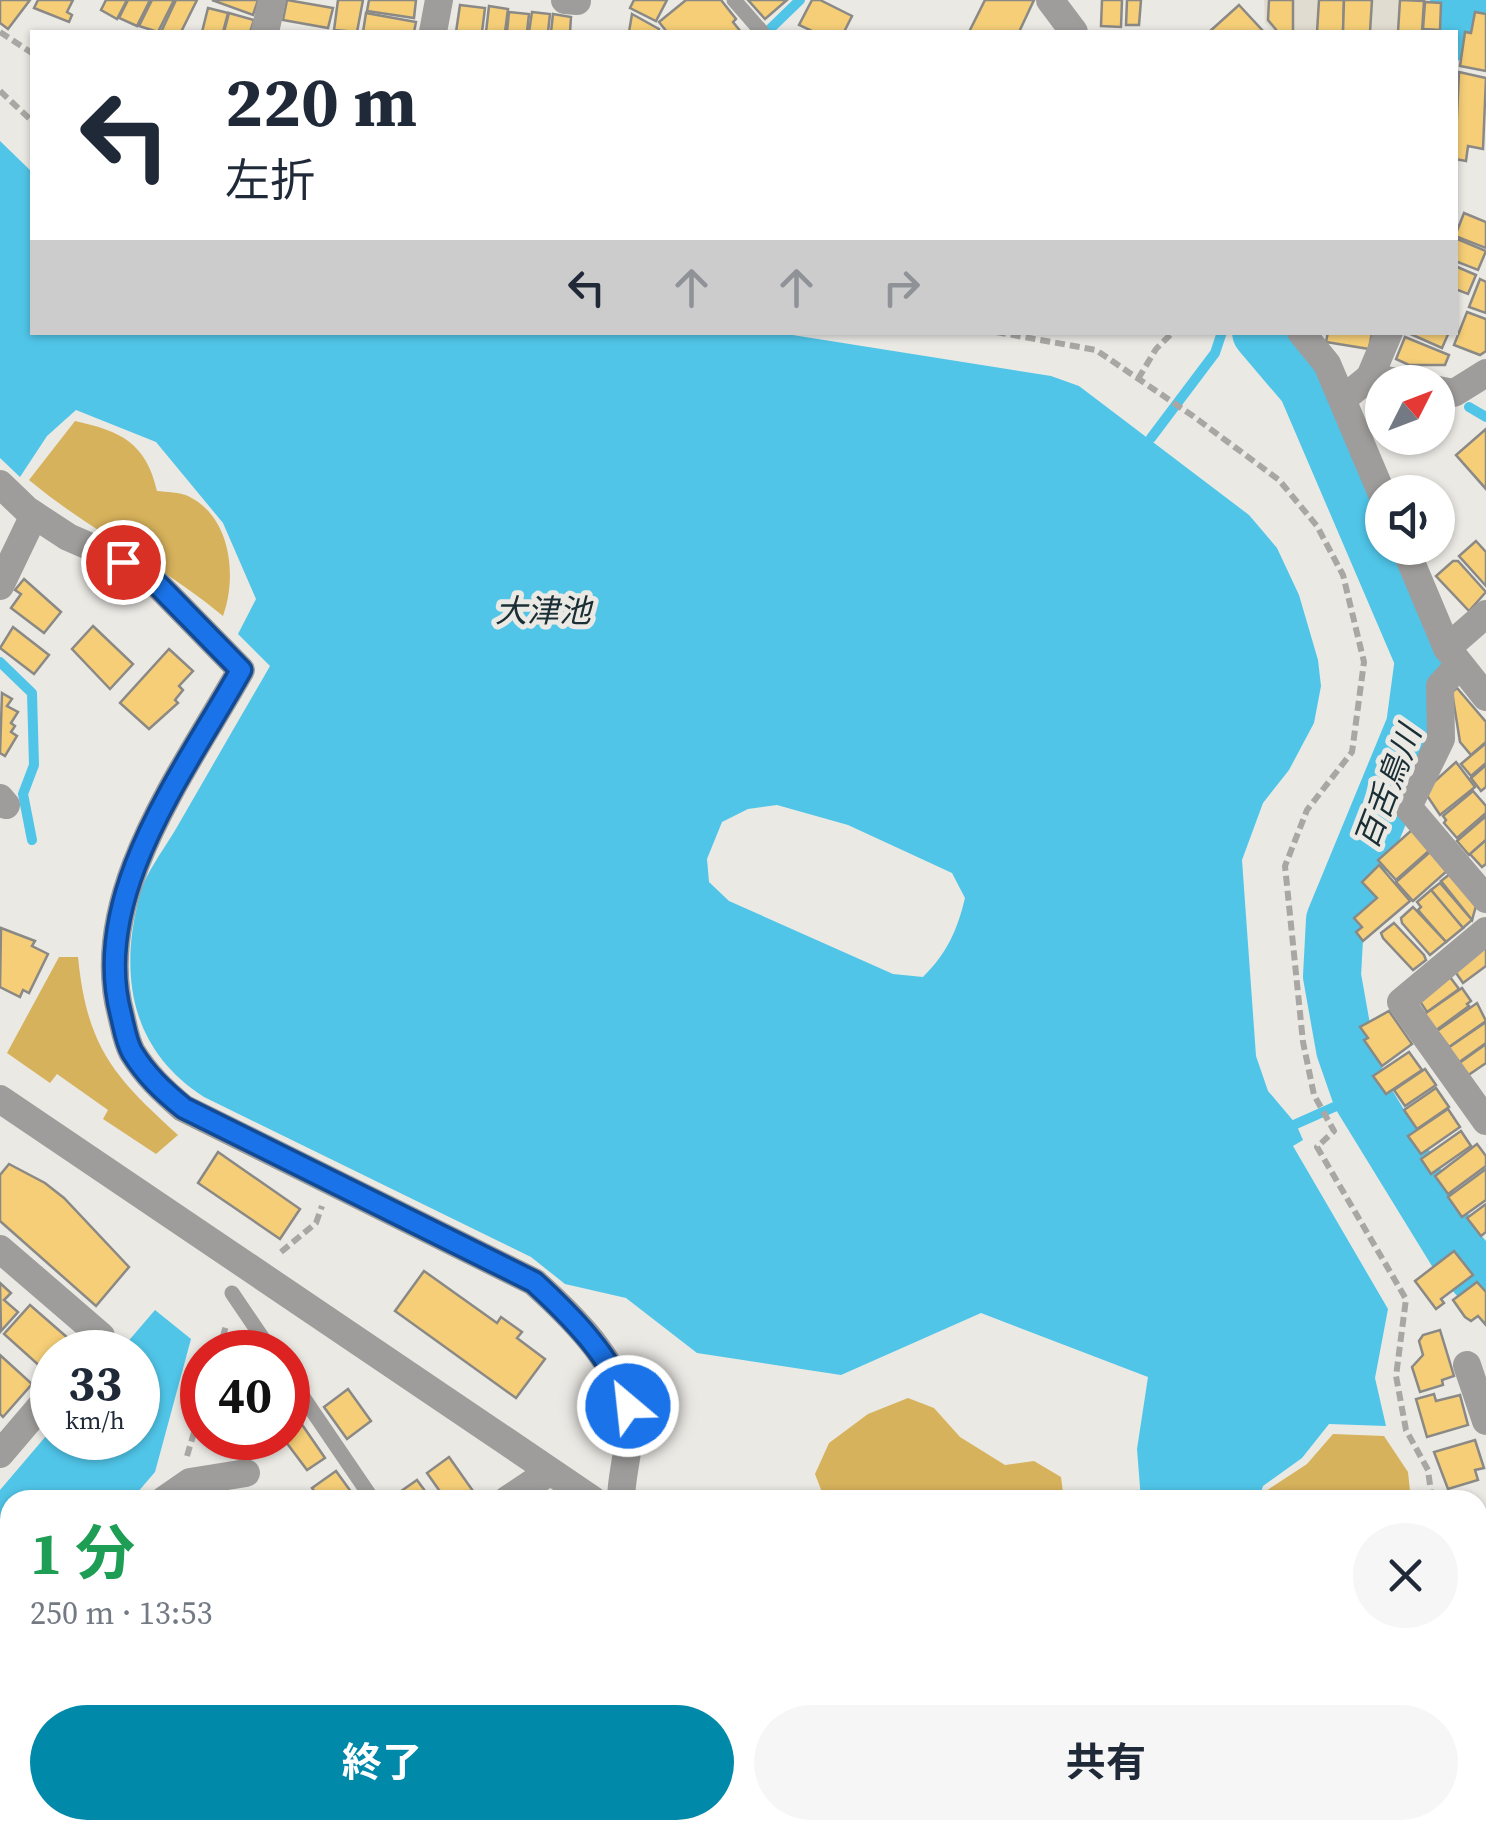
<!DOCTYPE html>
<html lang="ja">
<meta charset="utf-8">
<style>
body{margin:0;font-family:"Source Serif 4","Noto Sans JP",serif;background:#f6f6f7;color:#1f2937;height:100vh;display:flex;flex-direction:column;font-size:38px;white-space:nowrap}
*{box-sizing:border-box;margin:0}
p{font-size:32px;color:#747a83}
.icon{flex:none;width:55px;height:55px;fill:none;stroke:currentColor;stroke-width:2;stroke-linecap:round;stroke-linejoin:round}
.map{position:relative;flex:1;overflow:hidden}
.sheet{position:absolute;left:0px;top:1490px;width:1488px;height:350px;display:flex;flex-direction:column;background:#fff;border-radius:30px 30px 0 0;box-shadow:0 2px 8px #0004}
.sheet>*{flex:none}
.banner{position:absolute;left:30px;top:30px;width:1428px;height:305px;border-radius:0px;box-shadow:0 2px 8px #0004;background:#fff;color:#1f2937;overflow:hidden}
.needle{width:65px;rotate:48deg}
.buttons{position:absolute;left:1365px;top:365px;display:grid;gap:20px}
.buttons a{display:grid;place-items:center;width:90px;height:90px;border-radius:50%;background:#fff;box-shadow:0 2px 8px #0004;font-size:50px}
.speed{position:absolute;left:30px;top:1330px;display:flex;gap:20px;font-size:50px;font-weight:700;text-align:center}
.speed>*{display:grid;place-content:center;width:130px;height:130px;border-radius:50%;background:#fff;box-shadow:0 2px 8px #0004;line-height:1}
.speed small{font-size:25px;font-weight:400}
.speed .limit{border:15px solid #d22;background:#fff;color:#111}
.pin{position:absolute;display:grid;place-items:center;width:85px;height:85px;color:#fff;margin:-42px;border:5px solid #fff;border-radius:50%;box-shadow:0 2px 10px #0007}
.me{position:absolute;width:110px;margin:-55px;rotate:332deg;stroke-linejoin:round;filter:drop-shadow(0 0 8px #0008)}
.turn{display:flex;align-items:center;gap:35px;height:210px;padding:0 30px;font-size:45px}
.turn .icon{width:130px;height:130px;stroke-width:2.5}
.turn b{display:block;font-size:70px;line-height:85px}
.lanes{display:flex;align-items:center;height:95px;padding:0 30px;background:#0003;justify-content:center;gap:50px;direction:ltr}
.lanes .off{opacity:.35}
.round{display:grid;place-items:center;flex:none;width:105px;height:105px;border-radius:52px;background:#f6f6f7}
.head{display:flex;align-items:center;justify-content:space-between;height:170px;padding:0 30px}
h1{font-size:60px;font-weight:700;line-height:75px;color:#1e9e55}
.primary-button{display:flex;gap:20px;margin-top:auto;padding:20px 30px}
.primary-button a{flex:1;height:115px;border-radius:60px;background:#0089a9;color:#fff;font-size:40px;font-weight:700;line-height:115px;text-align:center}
.primary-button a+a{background:#f6f6f7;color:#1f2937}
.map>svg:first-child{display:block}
.built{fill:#e1dcd0}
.green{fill:#d7b25c}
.water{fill:#50c5e8;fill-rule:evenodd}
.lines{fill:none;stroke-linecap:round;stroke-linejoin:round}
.stream{stroke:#50c5e8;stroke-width:10}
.river{stroke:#50c5e8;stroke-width:58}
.building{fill:#f5ce77;stroke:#8b8985;stroke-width:2.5}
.path{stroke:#a8a7a3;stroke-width:6;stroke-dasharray:10 5;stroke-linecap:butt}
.service{stroke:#9e9d9b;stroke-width:15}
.minor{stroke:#9e9d9b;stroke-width:28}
.tertiary{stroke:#9e9d9b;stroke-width:28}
.route-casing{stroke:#114b97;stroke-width:25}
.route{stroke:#1a73e8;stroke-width:18}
.labels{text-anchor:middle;stroke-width:10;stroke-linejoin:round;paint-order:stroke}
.water-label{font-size:32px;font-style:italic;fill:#1a2e35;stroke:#ebe9e4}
</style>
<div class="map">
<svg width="1486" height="1840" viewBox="0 0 1486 1840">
<rect width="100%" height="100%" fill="#ebe9e4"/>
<path class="built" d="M1264,0h180l-2,31 -168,1 -9,-9z"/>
<g class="green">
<path d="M75,421c46,10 71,22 82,70 9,1 23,1 31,5 44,21 49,82 35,120 -61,-51 -133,-85 -194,-136z"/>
<path d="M59,957h19c9,90 35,119 100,178l-22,19 -53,-35 5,-9 -51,-36 -7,9 -43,-30z"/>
<path d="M908,1398l26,10 26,29 45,28 29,-4 27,16 3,23h-239l-10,-26 14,-31 39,-29z"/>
<path d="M1333,1434l51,2 24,36 3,28h-148l3,-9 41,-27z"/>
</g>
<g class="water">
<path d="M0,141l32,31v160l748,1 271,43 28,10 170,129 28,33 22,47 19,65 3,26 -7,37 -25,47 -26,33 -21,57 14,196 12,35 28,33 7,16 -10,6 95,163 -13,69 11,48 -57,-2 -27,34 -39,28 -5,14h-117l-4,-51 11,-72 -167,-64 -140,62 -144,-22 -71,-55 -61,-14 -34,-27 -327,-160c-73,-47 -86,-121 -64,-203 6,-22 25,-46 37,-67 31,-54 62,-107 93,-161l-32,-32 18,-35 -33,-76 -67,-81 -80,-32 -29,26 -27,41 -20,-19zM777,805l71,20 104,48 13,25c-8,33 -18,55 -42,79l-30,-3 -164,-73 -20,-19 -2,-23 15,-37 26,-13z"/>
<path d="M155,1310l36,29 -36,133 -24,28h-121v143l-10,12v-165l52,-61v9h86v-86h-19z"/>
</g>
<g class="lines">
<g class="stream">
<path d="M770,29l30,-29"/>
<path d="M1469,407l17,10"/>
<path d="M1151,438l64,-85 7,-21"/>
<path d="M0,662l32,31 2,72 -11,29 9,46"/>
<path d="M1296,1124l65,-29"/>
</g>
<g class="river">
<path d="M1453,32l7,-32"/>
<path d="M1261,332l46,54 117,273 -9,67 -80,194 -3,56 13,73 16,46 97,158 28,32"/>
</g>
</g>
<g class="building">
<path d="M0,0h30l-22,29 -8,-6z"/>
<path d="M38,0h35l-6,12 5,3 -3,7 -35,-14z"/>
<path d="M106,0h21l-10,19 -16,-9z"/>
<path d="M128,0h22l-13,26 -18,-8z"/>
<path d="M152,0h22l-16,32 -19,-6z"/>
<path d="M176,0h21l-16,32h-20z"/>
<path d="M212,0h46l-5,15z"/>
<path d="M287,0l46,8 -5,20 -45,-8z"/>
<path d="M338,0h25l-6,32 -23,-2z"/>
<path d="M369,0h47l-2,18 -47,-7z"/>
<path d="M634,0h33l-11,21 -26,-13z"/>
<path d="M686,0h35l15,19 -3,3 8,10h-74l-8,-10z"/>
<path d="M748,0h39l-22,19z"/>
<path d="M812,0h8l32,16 -8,16h-30l-15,-7z"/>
<path d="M985,0h49l-15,32h-50z"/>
<path d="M1102,0h20l-1,27 -20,-1z"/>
<path d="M1127,0h14l-2,25h-13z"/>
<path d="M1269,0h24v32h-15l-10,-12z"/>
<path d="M1319,0h25l-1,32h-26z"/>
<path d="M1344,0h28l-2,32h-27z"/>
<path d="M1400,0l24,1 -2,31h-24z"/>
<path d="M1425,2l16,1 -1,27 -17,-1z"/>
<path d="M460,5l25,3 -3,24h-26z"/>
<path d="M1239,5l25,27h-55z"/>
<path d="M489,6l19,3 -3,23h-19z"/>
<path d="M208,8l20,5 -5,19h-21z"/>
<path d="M509,12l20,2 -2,18h-20z"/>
<path d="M532,12l18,2 -2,18h-19z"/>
<path d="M1475,12l11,2v57l-26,-5 5,-34 6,1z"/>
<path d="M229,13l25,7 -4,12h-26z"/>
<path d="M366,13l50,9 -2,10h-51z"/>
<path d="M553,14l18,3 -1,15h-19z"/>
<path d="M632,14l27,15 -1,3h-29z"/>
<path d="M1459,72l27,6 -3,71 -15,-3 -2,15 -11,-2z"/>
<path d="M1464,213l22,9v26l-31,-12z"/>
<path d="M1455,238l31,13 -8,19 -23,-9z"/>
<path d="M1455,266l21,9 -8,19 -13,-5z"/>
<path d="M1480,279l6,3v31l-17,-6z"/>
<path d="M1467,312l19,7v32l-6,4 -26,-10z"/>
<path d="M1328,332h44l-3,17 -43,-7z"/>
<path d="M1406,332h43l-7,16z"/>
<path d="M1405,337l44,18 -4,10h-36l-13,-6z"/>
<path d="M1486,429v60l-30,-34z"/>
<path d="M1476,541l10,11v34l-27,-30z"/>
<path d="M1453,561h5l28,31 -17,19 -33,-35z"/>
<path d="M24,579l37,33 -17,21 -33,-25 10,-14 -6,-4z"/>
<path d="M93,626l40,38 -23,25 -38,-40z"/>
<path d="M13,627l36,28 -15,19 -34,-26z"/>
<path d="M169,649l24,22 -14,15 4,4 -8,10 3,3 -29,26 -29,-26z"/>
<path d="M1457,688l29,34v20l-15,13 -11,-13 -8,-50z"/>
<path d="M2,693l10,6 -5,7 11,6 -7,11 4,3 -4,6 6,4 -12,20 -5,-3z"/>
<path d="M1486,743v20l-15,13 -10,-12z"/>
<path d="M1456,762l19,25 -35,28 -16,-24z"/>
<path d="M1486,765v22l-5,4 -10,-13z"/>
<path d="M1473,791l13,15v7l-29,25 -13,-15 2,-3 -3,-4z"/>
<path d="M1486,816v24l-17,15 -12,-14z"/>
<path d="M1413,829l18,20 -35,31 -18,-20z"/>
<path d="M1486,840v24l-4,3 -12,-13z"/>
<path d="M1430,852l17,19 -34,30 -17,-19z"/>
<path d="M1379,865l31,36 -47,40 -7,-9 6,-5 -8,-9 23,-20 -15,-16z"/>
<path d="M1450,874l26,32 -4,14 -31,-39z"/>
<path d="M1440,883l32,37 -9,8 -32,-38z"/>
<path d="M1431,890l32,38 -17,14 -28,-32 3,-3 -4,-5z"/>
<path d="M1413,907l33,35 -16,13 -28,-32 -1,-5z"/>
<path d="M1394,923l30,32 2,5 -13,10 -30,-32 -2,-5z"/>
<path d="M1,928l34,13 -3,5 16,8 -19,39 -6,-3 -3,7 -20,-10z"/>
<path d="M1486,947v19l-23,17 -9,-13z"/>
<path d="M1450,977l9,12 -32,23 -8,-12z"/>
<path d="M1462,988l9,13 -4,3 2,2 -34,25 -12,-16z"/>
<path d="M1477,1003l9,18 -37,26 -12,-16z"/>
<path d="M1389,1011l23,33 -30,22 -18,-26 4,-2 -8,-11z"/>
<path d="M1486,1022v21l-28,20 -10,-15z"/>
<path d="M1486,1044v19l-19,13 -9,-12z"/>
<path d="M1409,1052l13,18 -36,24 -13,-18z"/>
<path d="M1425,1069l11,16 -31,21 -11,-16z"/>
<path d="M1436,1088l13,19 -32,22 -13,-19z"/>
<path d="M1448,1109l12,18 -39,27 -13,-18z"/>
<path d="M1461,1131l10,15 -40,28 -10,-15z"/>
<path d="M1477,1144l9,12v10l-38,28 -13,-18z"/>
<path d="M218,1152l82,57 -20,30 -82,-56z"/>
<path d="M9,1164l36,19 19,15 65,69 -33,39 -96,-85v-46z"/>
<path d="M1486,1169v31l-24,17 -14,-20z"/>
<path d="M1486,1204v28l-5,4 -14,-18z"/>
<path d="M1454,1251l19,24 -32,24 3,4 -8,6 -21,-28z"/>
<path d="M424,1271l73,52 4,-6 21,15 -5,6 28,21 -29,39 -121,-87z"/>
<path d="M1477,1282l9,10v33l-8,-9 -7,5 -6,-4 -12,-17z"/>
<path d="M0,1283l11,10 -7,7 14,12 -17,19z"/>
<path d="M30,1305l39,34 -17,13 -9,17 -39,-35z"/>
<path d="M1440,1330l14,46 -12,4 1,5 -23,7 -8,-25 11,-12 -4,-14 4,-6z"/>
<path d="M0,1355l32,29 -29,33 -3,-3z"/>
<path d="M348,1389l23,32 -24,18 -23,-32z"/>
<path d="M1434,1394l2,7 24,-6 8,30 -41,12 -11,-38z"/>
<path d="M292,1410l33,48 -18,12 -24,-32h5v-25z"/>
<path d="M1475,1440l9,28 -9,2 3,10 -30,9 -14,-37z"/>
<path d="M449,1457l24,34 -12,9h-15l-19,-27z"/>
<path d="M336,1471l21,29h-36l-9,-12z"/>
<path d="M417,1480l11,15 -7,5h-24v-6z"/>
<path d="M1483,1699l3,4 -3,29 3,10 -8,9v-47z"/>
<path d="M10,1708v37l-10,-9v-17z"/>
<path d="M10,1775v35l-10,8v-32z"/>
<path d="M1486,1801v39l-5,-4 -5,4h-16l-6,-6 4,-4h20v-20z"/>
<path d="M23,1830h33l-10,10h-28l-2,-2z"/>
<path d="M58,1830h16l9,8 -34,2z"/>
<path d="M108,1830h49l-10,10h-28z"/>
<path d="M167,1830h10l11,10h-37z"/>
<path d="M278,1830h46l10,10h-66z"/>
<path d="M334,1830h58l-10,10h-37z"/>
<path d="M398,1830h26l11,10h-46z"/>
<path d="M830,1830h17l12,6 -2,4h-33z"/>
<path d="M1217,1830h31l9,9 -36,1z"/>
<path d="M1319,1830h31l-10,10h-28z"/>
<path d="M1358,1830h39l2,3 -7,7h-44z"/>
</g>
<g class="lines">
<g class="path">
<path d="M0,32l32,21"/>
<path d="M0,91l32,30"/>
<path d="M996,332l100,18 97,66 86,64 38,46 26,49 21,87 -12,90 -45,58 -22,56 18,176 11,53 20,36 -17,16 89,152 -10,77 10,54 22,40 4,30"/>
<path d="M1138,379l18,-30 17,-17"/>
<path d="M281,1252l35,-29 6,-17"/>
<path d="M219,1352l7,-27"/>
<path d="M187,1456l15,-50"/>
<path d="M874,1830l57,10"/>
<path d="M1189,1840l7,-10"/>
</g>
<g class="service">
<path d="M734,0l28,32"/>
<path d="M232,1293l40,59"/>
<path d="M288,1375l85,125"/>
<path d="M532,1840l1,-10"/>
</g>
<g class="minor">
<path d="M565,0l12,1"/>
<path d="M1050,0l24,32"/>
<path d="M265,32l7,-32"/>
<path d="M433,32l6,-32"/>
<path d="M1301,332l26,32 55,130"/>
<path d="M1370,377l19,-45"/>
<path d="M1438,390l16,3 32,-20"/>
<path d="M1343,399l27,-22 27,5"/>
<path d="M1405,548l42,100 39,49"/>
<path d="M0,586l34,-71"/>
<path d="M1447,648l39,-34"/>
<path d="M1459,665l-19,21 1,53 -33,68 78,92"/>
<path d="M0,798l6,7"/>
<path d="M1486,931l-85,71 85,119"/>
<path d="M0,1249l101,87 -14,16"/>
<path d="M1467,1365l19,56"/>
<path d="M0,1454l52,-61"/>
<path d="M164,1500l26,-18 56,-9"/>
<path d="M507,1500l42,-28"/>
<path d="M1478,1668l8,8"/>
<path d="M0,1690l10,-12"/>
<path d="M207,1830l12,10"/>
<path d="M447,1830l11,10"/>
<path d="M1420,1830l10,10"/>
<path d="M1276,1840l10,-10"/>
</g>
<g class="tertiary">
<path d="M0,484l27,26 41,27 55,24 30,19 88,90c-56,100 -152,226 -120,345 3,12 5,26 11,37 14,23 31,39 51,56l351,174c42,38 94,88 95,148 0,23 -8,46 -8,70"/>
<path d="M0,1099l593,401"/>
<path d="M1066,1830l15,10"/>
<path d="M658,1840l4,-10"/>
</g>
</g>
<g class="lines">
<defs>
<path id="route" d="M123,562l30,18 88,90c-56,101 -152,225 -120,345 3,12 5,26 11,37 14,23 31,39 52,56l350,174c36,33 79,76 94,124"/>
</defs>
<use href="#route" class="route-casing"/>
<use href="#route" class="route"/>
</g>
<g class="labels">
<g class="water-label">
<text x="543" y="622">大津池</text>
<text transform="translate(1388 787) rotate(-69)" y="11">百舌鳥川</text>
</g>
</g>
</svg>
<div class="buttons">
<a><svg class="needle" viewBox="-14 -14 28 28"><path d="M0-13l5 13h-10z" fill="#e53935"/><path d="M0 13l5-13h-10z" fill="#747a83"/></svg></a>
<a><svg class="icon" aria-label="sound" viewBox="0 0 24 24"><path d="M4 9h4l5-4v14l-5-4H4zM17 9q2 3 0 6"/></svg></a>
</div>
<div class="speed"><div>33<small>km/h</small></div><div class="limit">40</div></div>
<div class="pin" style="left:123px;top:562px;background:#d93025"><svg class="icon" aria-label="arrive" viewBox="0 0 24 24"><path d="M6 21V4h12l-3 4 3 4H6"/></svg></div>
<svg class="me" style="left:628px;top:1406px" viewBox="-20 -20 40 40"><circle r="17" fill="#1a73e8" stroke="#fff" stroke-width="3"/><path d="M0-11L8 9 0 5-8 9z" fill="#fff"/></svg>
<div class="banner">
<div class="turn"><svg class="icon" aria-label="left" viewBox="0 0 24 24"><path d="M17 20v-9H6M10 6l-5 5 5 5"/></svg><div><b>220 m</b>左折</div></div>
<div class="lanes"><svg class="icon" aria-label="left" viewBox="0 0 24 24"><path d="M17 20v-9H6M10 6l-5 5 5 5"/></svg><svg class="icon off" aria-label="ahead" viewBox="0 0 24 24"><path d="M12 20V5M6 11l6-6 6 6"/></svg><svg class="icon off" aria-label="ahead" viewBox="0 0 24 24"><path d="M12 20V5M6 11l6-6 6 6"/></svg><svg class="icon off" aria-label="right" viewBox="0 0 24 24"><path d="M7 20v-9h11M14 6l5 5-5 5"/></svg></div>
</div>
<section class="sheet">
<div class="head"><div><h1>1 分</h1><p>250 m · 13:53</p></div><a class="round"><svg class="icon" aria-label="close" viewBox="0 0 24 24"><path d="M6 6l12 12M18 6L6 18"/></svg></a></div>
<div class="primary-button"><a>終了</a><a>共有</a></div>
</section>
</div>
